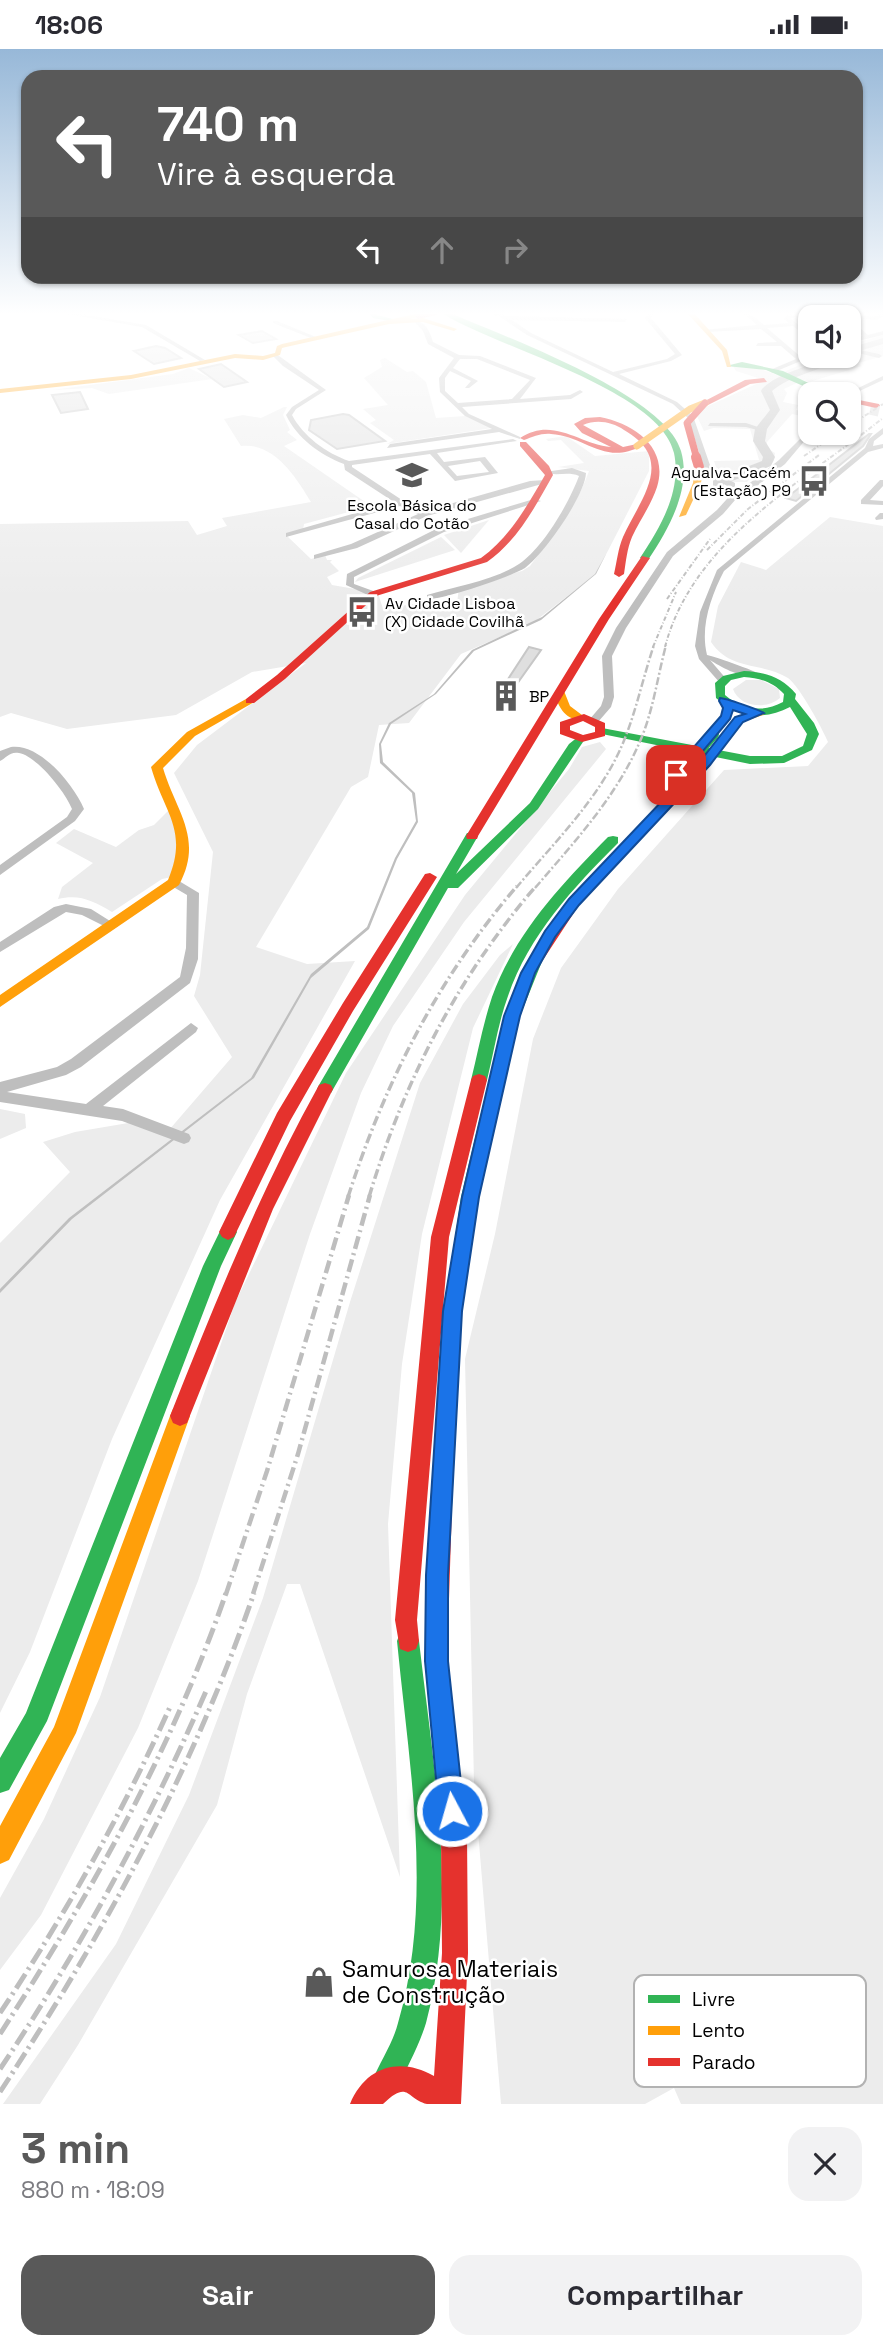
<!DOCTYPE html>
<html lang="pt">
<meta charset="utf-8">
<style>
body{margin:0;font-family:"Space Grotesk",sans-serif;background:#f2f2f3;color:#2b2b33;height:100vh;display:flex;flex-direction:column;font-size:26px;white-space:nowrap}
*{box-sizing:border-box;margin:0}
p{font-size:23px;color:#7c7c81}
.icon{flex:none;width:38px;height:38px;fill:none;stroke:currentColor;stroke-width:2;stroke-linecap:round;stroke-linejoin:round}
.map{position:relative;height:2055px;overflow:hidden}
.side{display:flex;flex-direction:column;background:#fff;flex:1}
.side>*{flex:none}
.banner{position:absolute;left:21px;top:21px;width:842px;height:214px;border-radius:21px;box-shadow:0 2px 5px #0004;background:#595959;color:#fff;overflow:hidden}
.controls{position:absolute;left:798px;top:256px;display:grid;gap:14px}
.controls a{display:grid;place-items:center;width:63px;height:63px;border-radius:14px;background:#fff;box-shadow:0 2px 5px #0004;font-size:35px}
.pin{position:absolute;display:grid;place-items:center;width:60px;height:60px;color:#fff;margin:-30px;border-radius:14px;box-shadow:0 4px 10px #0006}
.me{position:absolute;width:77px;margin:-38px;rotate:354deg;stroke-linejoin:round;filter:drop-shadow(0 0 5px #0008)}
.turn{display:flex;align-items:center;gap:24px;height:147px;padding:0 21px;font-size:32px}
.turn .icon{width:91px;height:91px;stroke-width:2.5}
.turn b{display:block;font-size:49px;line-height:60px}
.lanes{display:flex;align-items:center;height:66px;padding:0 21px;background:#0003;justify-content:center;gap:35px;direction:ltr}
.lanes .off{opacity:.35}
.round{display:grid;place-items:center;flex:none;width:74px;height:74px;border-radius:21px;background:#f2f2f3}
.head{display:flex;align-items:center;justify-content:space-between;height:119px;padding:0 21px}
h1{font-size:42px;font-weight:600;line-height:52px;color:#595959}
.button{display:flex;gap:14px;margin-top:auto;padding:14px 21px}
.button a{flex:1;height:80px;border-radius:21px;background:#595959;color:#fff;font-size:28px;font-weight:600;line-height:80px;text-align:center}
.button a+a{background:#f2f2f3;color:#2b2b33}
.status{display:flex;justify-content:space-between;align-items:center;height:49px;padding:0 35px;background:#fff;direction:ltr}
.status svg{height:19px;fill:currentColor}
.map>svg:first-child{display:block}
.green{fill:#ececec}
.water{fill:#bfbfbf}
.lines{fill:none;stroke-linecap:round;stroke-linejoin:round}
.canal{fill:#bfbfbf;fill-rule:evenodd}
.river{fill:#bfbfbf;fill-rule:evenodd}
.building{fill:#dfdfdf;stroke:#c7c7c7;stroke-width:2}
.secondary-tunnel{stroke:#d9d9d9;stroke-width:9;stroke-dasharray:9 4.5;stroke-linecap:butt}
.street{fill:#bebebe;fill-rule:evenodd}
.fast{fill:#30b455;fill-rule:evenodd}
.slow{fill:#ff9f0a;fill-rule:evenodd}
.jam{fill:#e5322d;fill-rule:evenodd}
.rail-far4{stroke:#bebebe;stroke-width:2;stroke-dasharray:4.5 2 1 2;stroke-linecap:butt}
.rail-far3{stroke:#bebebe;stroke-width:2.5;stroke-dasharray:8 2.5 2 2.5;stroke-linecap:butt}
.rail-far2{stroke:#bebebe;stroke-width:3.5;stroke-dasharray:10 3.5 2 3.5;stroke-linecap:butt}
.rail-far1{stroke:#bebebe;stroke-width:4.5;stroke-dasharray:13 4.5 2 4.5;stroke-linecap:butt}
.rail{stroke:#bebebe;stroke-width:5;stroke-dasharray:17 5 2.5 5;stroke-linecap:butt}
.fast-bridge{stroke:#30b455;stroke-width:12}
.slow-bridge{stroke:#ff9f0a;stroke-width:7}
.jam-bridge-far1{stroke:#e5322d;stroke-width:7}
.jam-bridge{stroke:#e5322d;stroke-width:10}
.route{fill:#1a73e8;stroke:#114b97;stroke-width:2}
.labels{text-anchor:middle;stroke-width:5;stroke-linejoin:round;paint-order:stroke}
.far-poi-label{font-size:16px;fill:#000;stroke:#fff;text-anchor:start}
.near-poi-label{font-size:23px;fill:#000;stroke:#fff;text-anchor:start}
.key{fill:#fff;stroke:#b2b2b2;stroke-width:2}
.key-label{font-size:19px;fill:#000}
</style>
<div class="status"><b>18:06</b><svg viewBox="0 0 49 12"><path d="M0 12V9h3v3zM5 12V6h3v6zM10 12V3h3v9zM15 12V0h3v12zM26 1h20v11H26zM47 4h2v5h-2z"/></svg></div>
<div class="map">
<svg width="883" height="2055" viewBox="0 0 883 2055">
<rect width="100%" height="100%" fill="#fff"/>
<g class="green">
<path d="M883,286v21l-25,7 4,3 -3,1 -50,15 -6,-2 -19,9 3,4 -4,9 15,3 -2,5 8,1 -3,5 -9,-2 -25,28v6l8,5 -1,8c-8,9 -19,11 -27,21h-16l-12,-6 -5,-15 45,-1 -9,-31 -37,-1 -9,3 -9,-19 70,-32 -29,-9 -3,-5 14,-2 30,11 45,-20h27v-10z"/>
<path d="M385,309l22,14 6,-1 13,11 10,36 29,-2 27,12 -105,16 7,-4 -24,-17 6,-3 -13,-11 25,-4 -24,-27 18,-11 -2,-7z"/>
<path d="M189,319l23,11 -103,15 -17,-6 -40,2 121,-16z"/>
<path d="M284,358h3l-4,8 7,15 -3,2 10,8 -13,6 87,60 -67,18 -1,6 -17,5 25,24 14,-4 2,5h5l-2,2 9,9 -12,6 5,8 46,8 5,16 36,-6h38l2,-15 63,-17 8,-5c23,-31 46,-58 59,-95l-31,-4 26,-4 -23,-23 -13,1 -2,-2 20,-3 29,20 54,-5v20l-53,103 -62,48 -73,32 -52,69 -30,2 -11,52 -17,10 -95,160 51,17 48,-3 -135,239 -108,239 -82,213 -30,61v-470l70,-71 -27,-30 32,-10 71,-12 23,10 63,-73 -38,-61 6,-21 13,-123 -39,-79 23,-28 109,-82 -54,9 -76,43 -109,14 -56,-16 -11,4v-193l188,-3 9,14 30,-9 -5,-8 89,-16c-15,-25 -37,-60 -70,-56l-17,-27 19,-4 18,3z"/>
<path d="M830,468l53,9v1578h-202l-7,-16 -29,16h-144l-27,-320 -9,-425 30,-125 38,-195 28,-71 57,-79 106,-119 84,-4 20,-24c-6,-14 -28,-55 -40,-64 -25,-16 -58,-7 -77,-36l7,-36 23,-44 25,8z"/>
<path d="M489,471l-28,33 -17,-18z"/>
<path d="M441,488l14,13 -100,32 3,-4z"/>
<path d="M746,631h15l18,9 1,9c-13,12 -41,9 -47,-9z"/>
<path d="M600,693l6,7 -142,173 -71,104 -32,67 -51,141 -112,347 -60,147 -97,187 -41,55v-72l44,-79 56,-122 135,-394 111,-230 119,-178 104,-126 13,-22z"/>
<path d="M171,759l12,29 -11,40 -10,2 -50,33c-19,-11 -32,-18 -54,-13l4,-12 31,-24 -37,-20 18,-14 42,18 23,-17 15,-5z"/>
<path d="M513,895l-40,84 -51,206 -20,130 -14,160 12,353 -100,-293h-13l-40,110 -30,111 -139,240 -38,59h-37l113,-160 73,-149 74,-197 87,-296 70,-219 43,-79 37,-49z"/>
<path d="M0,1060l25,5 1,14 -26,11z"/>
</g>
<path class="water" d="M606,505l-10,20 -55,46 -67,31 -38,43 -45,30 -10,20 2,18 32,31 3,29 -21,37 -28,70 -58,49 -57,100 -182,141 -72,74v-4l69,-71 182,-140 60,-104 56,-47 28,-69 21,-37 -4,-28 -32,-30 -1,-19 10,-21 45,-29 38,-44 70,-33 53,-43z"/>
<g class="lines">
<g class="canal">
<path d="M851,299l28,6 3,2 -3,2 -30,-7z"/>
<path d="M710,374h36l18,6 -3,2 -15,-4 -38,-1z"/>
</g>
<g class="river">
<path d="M883,289v6l-34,10v-6z"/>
<path d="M831,306h13c-22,17 -52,19 -72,36l8,19 -13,19 -2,12 10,16 -4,9 -47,18v6l-8,6h-8l-2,-3 7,-7v-6l49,-19 1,-4 -10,-16 2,-12 15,-19 -9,-19 1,-2c18,-18 47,-21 69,-34z"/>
</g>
</g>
<g class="building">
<path d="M262,282l14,8 -23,4 -14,-8z"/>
<path d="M156,297l9,2 16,10 -27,6 -20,-13z"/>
<path d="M221,315l26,18 -23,5 -25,-18z"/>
<path d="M80,343l8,17 -27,4 -9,-18z"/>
<path d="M343,365l6,1 36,26 -48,8 -28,-19 2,-10z"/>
<path d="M869,385h2l-8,12 -67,55 -10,-3z"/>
<path d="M529,598l12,3 -34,48 -10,-2z"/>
</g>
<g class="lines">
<path class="secondary-tunnel" d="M870,361l13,3"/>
<g class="street">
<path d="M55,263h14l77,13 59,35 -5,1 -58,-34z"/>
<path d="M493,263h7l6,4 121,3 -2,3 -113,-2 19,13 82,39 54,-13 8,-5 -30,-36 3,-6h6l-3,6 31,37 -11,6 -52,13 58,28 16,14 19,55 23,12v4h-6l-23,-13 -18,-56 -15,-14 -146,-69z"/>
<path d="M742,263h6l16,13 25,-2 -5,-4 3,-4 40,-3 -37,6 20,16v5l-17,-13 -26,2 34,29 9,-3 5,1 -43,18 -2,-3 26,-11 -15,-13h-25l2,-3 19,-1 -16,-13 -55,3 -3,-2 54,-5z"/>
<path d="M855,263h6l-3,3 16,2 9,-5v4l-6,4 -22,-2 -3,3 16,14 15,-4v4l-34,8v-4l13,-3 -13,-11v-7z"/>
<path d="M273,272h4l39,16 -5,1 -38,-15z"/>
<path d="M414,272c12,0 16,11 19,21l26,13 21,1 56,22 -16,21 50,-4 10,-5 3,2 -12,7 -109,8 7,7 51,23v2l-21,-7 -112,16 3,-4 102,-15 -27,-13 -25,-24 -1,-14 15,-20 -26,-14 -5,-13zM460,310h17l53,21 -18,19 -54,4 -13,-12v-13l5,-7 21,10 -6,7h4l9,-7 -25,-13z"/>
<path d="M275,304l51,37 -30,19 -4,6c11,21 34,38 57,46l164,-22 4,2 -80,12 7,9 41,-5 13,16 -43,8 -25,-27 -78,11v2l53,35 20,9 105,-30 15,-1 4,2 -122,34 -70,32 -43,11v-4l37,-11 67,-30 -18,-8 -114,31v-4l108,-31 -49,-32 -1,-6c-24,-9 -47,-26 -58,-49l6,-8 27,-17 -36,-24 -11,-11zM480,412l9,11 -32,4 -9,-10z"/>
<path d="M883,327v4l-32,15 -5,-1z"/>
<path d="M883,379v6l-9,7 -1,5 10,-2v4l-15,4 -144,119c-13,25 -24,56 -17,84 3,0 49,16 55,20 -13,7 -40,-7 -52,-15l18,21 -8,2 -21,-24 -4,-13 5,-34 17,-42 148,-122 4,-9z"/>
<path d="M810,380l2,3 -27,32 -33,26h-6v-4l33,-26z"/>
<path d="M572,419l14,5c-1,23 -42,81 -61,95 -15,9 -82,32 -98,31v-4c29,-9 66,-14 92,-31 24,-16 50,-61 60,-88 -11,-5 -24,1 -34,-4z"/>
<path d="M880,431h3v6l-13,14 13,1v4l-22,-1v-4z"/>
<path d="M735,441l7,2 -19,22 -50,42 -47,72 -14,28 2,41 -3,10 -13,15h-8l-1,-2 12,-14 3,-9 -2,-41 14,-28 51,-76 50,-42z"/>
<path d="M534,450l7,2 -97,31 -90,45v7l22,8v4h-6l-24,-11 1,-11 91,-46z"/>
<path d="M880,464h3v6l-7,1 -1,-2z"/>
<path d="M11,698c29,-4 63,38 73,62l-9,12 -75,54v-10l67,-48 5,-8c-6,-16 -35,-53 -53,-56 -9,-2 -13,5 -19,8v-10z"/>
<path d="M174,829l25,15 -1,66 -8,24 -109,84 -15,8 -59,17 79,12 105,-81 7,5 -2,4 -93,74 20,3 66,25 2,4 -2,4 -5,2 -62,-23 -122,-19v-20l57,-15 14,-8 109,-82 6,-29 1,-53 -17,-10v-6z"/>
<path d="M66,855l25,5 27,17 -6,4 -30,-15 -16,-3 -66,40v-10l54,-35z"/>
</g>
<g class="fast">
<path d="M368,263h6l3,3 16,4 -3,2 -17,-3z"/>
<path d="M440,263h8c54,24 217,82 233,139 11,38 -13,79 -33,109l-8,-2c20,-30 42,-67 34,-105 -14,-64 -183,-107 -234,-141z"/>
<path d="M491,263h7l1,2 -3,2z"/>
<path d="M742,313l41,9 49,23h-10l-56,-24 -40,-4z"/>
<path d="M744,622c21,1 38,6 52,23l-1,5 19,24 5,11 -7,16 -28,13 -34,1 -148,-30 -6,-3 6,-3 148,28h32l21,-10 4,-12 -17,-27c-26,14 -52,10 -74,-9l-1,-15 8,-7zM744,628c16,1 29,5 40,17l-1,8c-21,11 -40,8 -58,-7v-9l6,-6z"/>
<path d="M579,687l6,3 -47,70 -80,79h-10l-117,205h-12l-2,-4 2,-4 148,-252h10l1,3 -22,38 74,-71 39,-59z"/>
<path d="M613,787l5,1v6c-45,45 -89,92 -110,153 -10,27 -14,56 -21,84l-2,4h-12l-2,-4c7,-28 12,-56 21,-83 23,-64 70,-113 116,-160z"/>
<path d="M536,905l7,5 -23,57 -41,181 -17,114 -10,195 -4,7 -7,4 -7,-4 -4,-7 14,-195 17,-114 43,-181 25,-57z"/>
<path d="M228,1175l6,3 3,5 -16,34 -174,455 -38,69 -9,3v-35l26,-45 177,-447 19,-39z"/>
<path d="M408,1581l8,3 3,8c14,125 40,258 7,382 -7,23 -20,46 -30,68l-10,4 -10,-4 -4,-10c8,-19 21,-38 26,-58 36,-123 11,-257 -1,-382l3,-8z"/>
</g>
<g class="slow">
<path d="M686,263h7l34,38 4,17h-4l-5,-16z"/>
<path d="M419,264l2,3 -11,3 13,-1 34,11 -3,2 -31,-9 -34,2 -103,23 -4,1 -2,7 -17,5 -28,-2 -104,21 -131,14v-4l131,-14 104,-21 28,2 12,-3 2,-7 5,-2z"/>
<path d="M699,416l4,2 -2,16 -15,32 -7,2 14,-34 2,-16z"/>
<path d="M556,642h8l6,15 12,9v4c-17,2 -23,-12 -28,-26z"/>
<path d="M246,650l10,2 -61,35 -32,32c13,44 41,70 16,117l-179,122v-12l168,-115c21,-50 -4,-67 -17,-113l36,-35z"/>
<path d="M759,661l6,3 -2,2 -20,7 -13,18h-8l-2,-2 15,-20z"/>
<path d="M180,1357l7,3 3,7 -114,317 -67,127 -9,4v-38l54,-99 116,-311 3,-7z"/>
</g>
<g class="jam">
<path d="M764,329l3,4 -17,2 -42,21 -7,-2 44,-23z"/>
<path d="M849,349l30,6 1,2 -4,2 -27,-6z"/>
<path d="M600,368c35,7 69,31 57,70 -6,18 -17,33 -25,50 -5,12 -6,24 -8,37l-5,3 -5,-3c3,-13 4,-25 9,-37 17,-38 54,-77 1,-107 -12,-8 -27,-11 -41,-5l40,22 14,-3 4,2c-36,20 -56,-10 -90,-12 -10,-1 -18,3 -27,6l-4,-2c33,-22 59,6 91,9l-29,-14 -8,-9 11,-6z"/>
<path d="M520,393h6l23,24 4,9c-18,32 -35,65 -66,87l-111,34 -91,83 -31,24h-8v-4l31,-24 93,-83 111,-34c29,-21 46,-52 64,-83l-25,-29z"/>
<path d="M642,507l8,2 -41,61 -131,217 -1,3h-10l-1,-3 133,-217z"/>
<path d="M584,665l21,9v13l-23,6 -22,-8v-12zM583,672l12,6v5l-12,3 -13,-5v-4z"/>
<path d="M706,710l4,1v6l-131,139 -38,58h-10l-2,-4 2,-4 38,-56 133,-139z"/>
<path d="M430,824l7,4 -84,134 -63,110 -56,116 -6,3 -6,-3 -3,-5 58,-119 66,-110 82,-129z"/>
<path d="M479,1025l6,2 2,4 -38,157 -32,383 2,21 -3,8 -8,3 -8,-3 -5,-29 36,-383 40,-157 2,-4z"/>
<path d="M325,1034l6,2 2,4 -60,120 -86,214 -7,3 -7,-3 -3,-7c45,-113 90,-225 149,-331z"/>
<path d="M441,1446l7,4 4,7 -5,155 20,175 1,117 -7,151c-10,0 -24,0 -34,0 -21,-5 -18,-25 -44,0h-33c16,-38 50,-47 84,-28l8,-123 -1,-117 -16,-175 5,-155 4,-7z"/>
</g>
<g class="rail-far4">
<path d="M849,377l34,-22"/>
<path d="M804,407l35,-24"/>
<path d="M707,501l41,-41 71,-54"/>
<path d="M667,550l43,-60"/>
<path d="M653,598l23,-55"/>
<path d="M665,598c28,-107 138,-165 218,-229"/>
</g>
<g class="rail-far3">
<path d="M516,839c36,-43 79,-85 103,-136 16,-34 23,-72 35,-107"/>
<path d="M535,839c41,-48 85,-95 108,-154 11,-29 15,-59 23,-89"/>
</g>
<g class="rail-far2">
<path d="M348,1148c37,-115 90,-219 169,-311"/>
<path d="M369,1148c35,-116 88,-219 167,-311"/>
</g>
<g class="rail-far1">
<path d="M226,1545l41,-123 82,-276"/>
<path d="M253,1545l45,-140 72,-259"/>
</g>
<g class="rail">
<path d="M0,1964c65,-98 122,-199 170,-306"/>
<path d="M0,1985c90,-139 172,-284 226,-441"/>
<path d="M0,2020c81,-121 149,-247 207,-380"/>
<path d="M0,2043c103,-157 193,-321 254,-499"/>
</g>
<path class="fast-bridge" d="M691,710l22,-25"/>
<path class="slow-bridge" d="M637,397l53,-37 15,-6"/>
<g class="jam-bridge-far1">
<path d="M419,266l15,-3"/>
<path d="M697,410l-10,-36 18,-20"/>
</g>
<path class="jam-bridge" d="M696,408l3,10"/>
</g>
<linearGradient id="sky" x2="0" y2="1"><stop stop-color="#97b8d8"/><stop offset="0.48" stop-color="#fff"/><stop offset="1" stop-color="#fff" stop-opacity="0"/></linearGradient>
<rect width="883" height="551" fill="url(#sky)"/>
<path class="route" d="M720,649c5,0 40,12 44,15l-21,9 -33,43 -131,140 -24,32 -20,36 -15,43 -41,181 -17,114 -14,264v86l16,150 -4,8 -8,4 -9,-4 -4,-8 -14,-150 1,-86 17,-264 19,-114 42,-181 17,-43 24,-42 24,-32 132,-139 34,-43 10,-3 -12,-4 -3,9 -49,58h-9v-5l49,-56 2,-8 -4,-7z"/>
<defs>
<symbol id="school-bare" viewBox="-9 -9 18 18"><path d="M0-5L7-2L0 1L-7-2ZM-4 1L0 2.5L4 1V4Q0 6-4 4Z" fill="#595959" stroke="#fff" stroke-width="2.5" paint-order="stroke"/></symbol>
<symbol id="bus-bare" viewBox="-9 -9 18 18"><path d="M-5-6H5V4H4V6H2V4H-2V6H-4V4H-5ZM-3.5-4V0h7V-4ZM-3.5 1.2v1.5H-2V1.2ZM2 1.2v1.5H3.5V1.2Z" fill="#595959" stroke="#fff" stroke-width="2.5" paint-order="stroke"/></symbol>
<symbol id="building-bare" viewBox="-9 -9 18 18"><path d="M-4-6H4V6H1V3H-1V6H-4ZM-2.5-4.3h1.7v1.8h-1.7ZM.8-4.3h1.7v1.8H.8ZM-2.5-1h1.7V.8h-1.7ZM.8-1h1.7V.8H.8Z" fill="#595959" stroke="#fff" stroke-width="2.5" paint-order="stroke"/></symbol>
<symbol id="shop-bare" viewBox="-9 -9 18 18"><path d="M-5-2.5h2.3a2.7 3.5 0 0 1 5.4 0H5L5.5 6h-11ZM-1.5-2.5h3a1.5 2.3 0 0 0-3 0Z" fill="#595959" stroke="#fff" stroke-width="2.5" paint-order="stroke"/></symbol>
</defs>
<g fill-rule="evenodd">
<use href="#school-bare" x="390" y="404" width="44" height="44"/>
<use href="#bus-bare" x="792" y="410" width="44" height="44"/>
<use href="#bus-bare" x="340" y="541" width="44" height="44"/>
<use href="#building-bare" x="484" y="625" width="44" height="44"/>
<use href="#shop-bare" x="297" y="1911" width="44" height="44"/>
</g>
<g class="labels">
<g class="far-poi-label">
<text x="791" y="429" text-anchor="end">Agualva-Cacém<tspan x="791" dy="18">(Estação) P9</tspan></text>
<text x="412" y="462" text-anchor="middle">Escola Básica do<tspan x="412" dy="18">Casal do Cotão</tspan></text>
<text x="385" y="560">Av Cidade Lisboa<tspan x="385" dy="18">(X) Cidade Covilhã</tspan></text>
<text x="529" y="653">BP</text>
</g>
<g class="near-poi-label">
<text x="342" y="1928">Samurosa Materiais<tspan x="342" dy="26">de Construção</tspan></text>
</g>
</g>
<rect x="634" y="1926" width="232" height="112" rx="10" class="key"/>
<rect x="648" y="1946" width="32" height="8" fill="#30b455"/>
<rect x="648" y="1977" width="32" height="9" fill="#ff9f0a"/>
<rect x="648" y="2009" width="32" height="8" fill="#e5322d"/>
<g class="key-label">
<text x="692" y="1957">Livre</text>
<text x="692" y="1988">Lento</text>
<text x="692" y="2020">Parado</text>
</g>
</svg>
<div class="controls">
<a><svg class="icon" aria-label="sound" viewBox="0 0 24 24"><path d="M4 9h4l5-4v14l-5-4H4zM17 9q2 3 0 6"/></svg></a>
<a><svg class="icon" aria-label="search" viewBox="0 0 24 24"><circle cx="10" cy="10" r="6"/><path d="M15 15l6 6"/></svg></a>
</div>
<div class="pin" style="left:676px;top:726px;background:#d93025"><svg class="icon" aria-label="arrive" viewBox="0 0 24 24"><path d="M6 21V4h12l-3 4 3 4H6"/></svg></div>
<svg class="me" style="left:452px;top:1762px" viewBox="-20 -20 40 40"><circle r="17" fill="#1a73e8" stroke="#fff" stroke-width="3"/><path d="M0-11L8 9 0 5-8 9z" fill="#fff"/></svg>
<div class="banner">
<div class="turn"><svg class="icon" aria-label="left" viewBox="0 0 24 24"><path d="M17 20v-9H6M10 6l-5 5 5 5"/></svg><div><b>740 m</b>Vire à esquerda</div></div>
<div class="lanes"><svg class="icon" aria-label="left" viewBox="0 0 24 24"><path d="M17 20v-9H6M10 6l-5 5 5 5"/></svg><svg class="icon off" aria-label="ahead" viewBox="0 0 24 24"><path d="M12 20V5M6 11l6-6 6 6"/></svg><svg class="icon off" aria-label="right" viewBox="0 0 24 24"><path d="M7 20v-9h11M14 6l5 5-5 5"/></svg></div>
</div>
</div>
<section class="side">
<div class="head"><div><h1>3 min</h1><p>880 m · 18:09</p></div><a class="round"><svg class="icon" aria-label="close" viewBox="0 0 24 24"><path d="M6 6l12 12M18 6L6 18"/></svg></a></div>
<div class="button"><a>Sair</a><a>Compartilhar</a></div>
</section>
